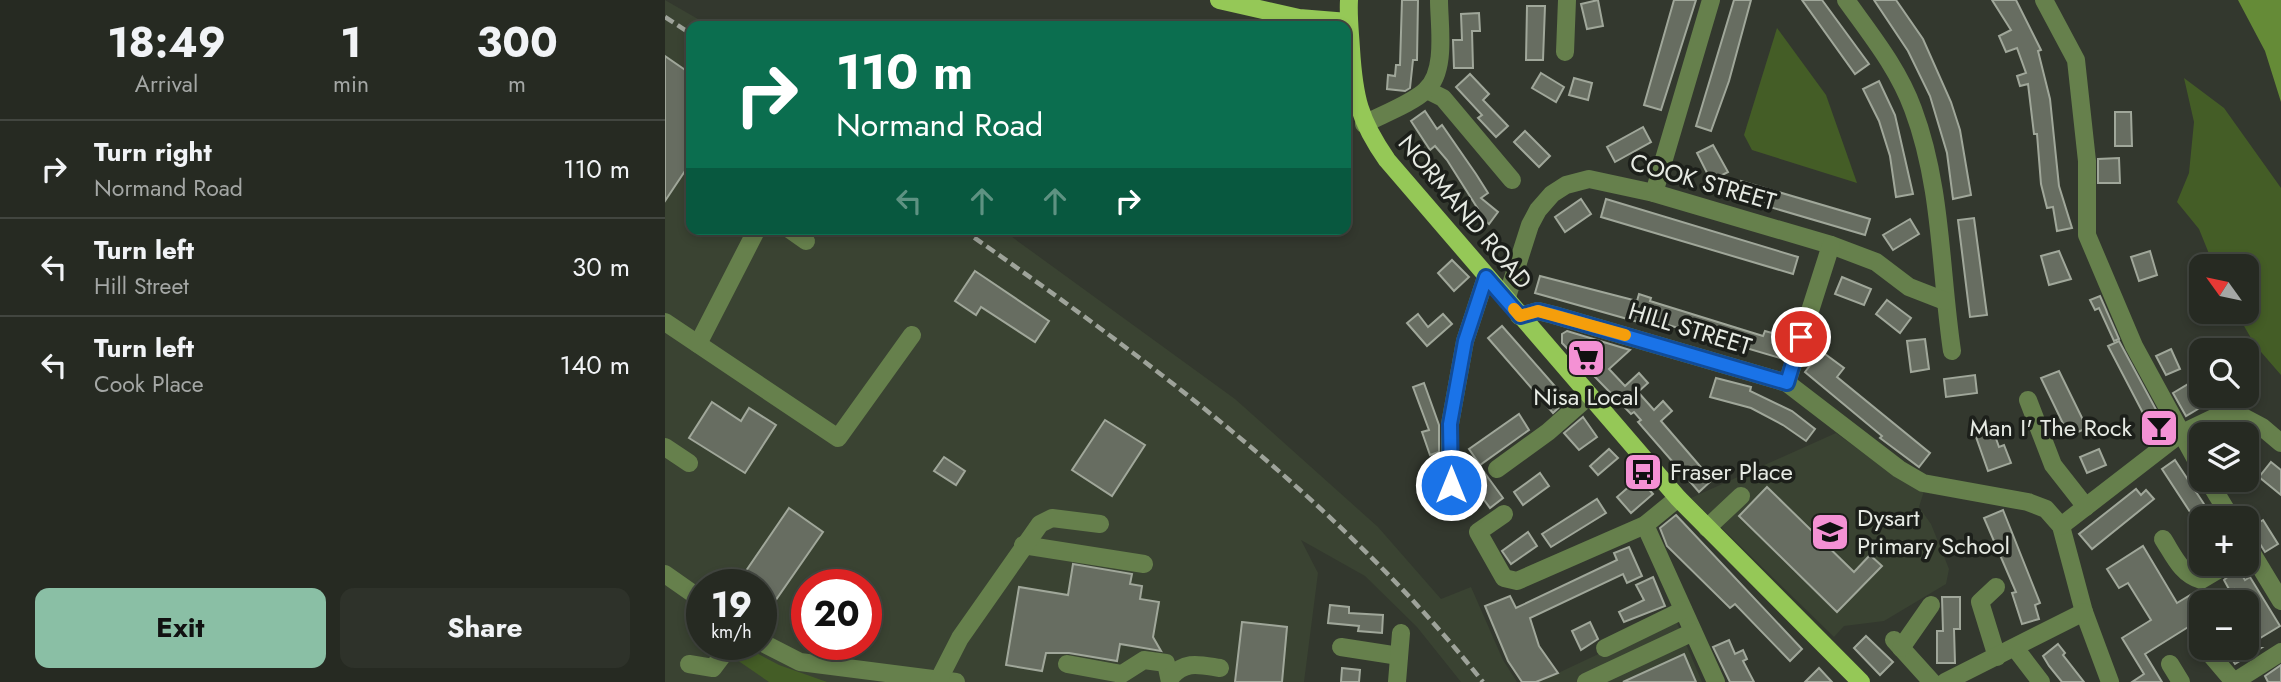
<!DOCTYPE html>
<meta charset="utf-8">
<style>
body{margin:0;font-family:Jost,sans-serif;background:#2e322a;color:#f1f3f6;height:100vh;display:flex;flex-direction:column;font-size:26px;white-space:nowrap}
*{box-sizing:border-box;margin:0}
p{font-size:23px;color:#a4a7a5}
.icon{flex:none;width:38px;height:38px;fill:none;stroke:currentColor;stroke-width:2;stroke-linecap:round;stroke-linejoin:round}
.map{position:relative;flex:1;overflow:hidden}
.sheet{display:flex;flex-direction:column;background:#262a22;width:665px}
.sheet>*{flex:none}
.guide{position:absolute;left:21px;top:21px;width:665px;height:214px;border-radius:14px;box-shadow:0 4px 10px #0003,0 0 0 2px #424640;background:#0b6e4f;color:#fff;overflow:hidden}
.needle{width:46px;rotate:303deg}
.controls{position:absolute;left:1524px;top:254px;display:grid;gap:14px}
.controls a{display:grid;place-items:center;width:70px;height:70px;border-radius:14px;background:#262a22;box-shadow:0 4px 10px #0003,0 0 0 2px #424640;font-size:35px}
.speed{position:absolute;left:21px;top:569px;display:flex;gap:14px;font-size:35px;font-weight:700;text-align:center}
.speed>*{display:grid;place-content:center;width:91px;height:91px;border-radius:50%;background:#262a22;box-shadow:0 4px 10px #0003,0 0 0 2px #424640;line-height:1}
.speed small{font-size:18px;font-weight:400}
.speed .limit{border:10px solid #d22;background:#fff;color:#111}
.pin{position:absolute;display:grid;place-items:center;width:60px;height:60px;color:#fff;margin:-30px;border:4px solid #fff;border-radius:50%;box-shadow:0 2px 7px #0007}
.me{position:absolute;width:77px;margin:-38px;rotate:0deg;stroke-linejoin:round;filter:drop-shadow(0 0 5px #0008)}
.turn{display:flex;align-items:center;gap:24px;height:147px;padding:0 35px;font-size:32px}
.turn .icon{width:91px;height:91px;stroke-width:2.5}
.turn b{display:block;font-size:49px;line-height:60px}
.lanes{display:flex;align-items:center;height:66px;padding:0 35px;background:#0003;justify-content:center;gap:35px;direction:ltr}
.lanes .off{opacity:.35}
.eta{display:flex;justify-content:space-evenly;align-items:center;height:119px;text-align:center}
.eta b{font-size:42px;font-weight:700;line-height:49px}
.button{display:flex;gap:14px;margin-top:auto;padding:14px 35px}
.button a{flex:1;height:80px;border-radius:14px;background:#8abfa5;color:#111;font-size:28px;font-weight:700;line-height:80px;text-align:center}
.button a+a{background:#2e322a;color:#f1f3f6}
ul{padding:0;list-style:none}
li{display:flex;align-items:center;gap:21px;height:98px;padding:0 35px;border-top:2px solid #424640}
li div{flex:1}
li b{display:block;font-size:26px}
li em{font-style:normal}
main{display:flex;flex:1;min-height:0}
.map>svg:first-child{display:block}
.built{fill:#3a4332;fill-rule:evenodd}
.green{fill:#445d26}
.water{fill:#658b37}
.building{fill:#676d61;stroke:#a0a79a;stroke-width:2}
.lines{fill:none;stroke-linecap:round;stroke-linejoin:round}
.minor{stroke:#66804c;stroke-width:18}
.major{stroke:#95c857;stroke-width:18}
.rail{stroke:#9ea39a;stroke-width:4.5;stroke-dasharray:10 5;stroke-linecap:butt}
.route-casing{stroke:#114b97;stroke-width:18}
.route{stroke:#1a73e8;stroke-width:12}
.slow{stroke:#f59e0b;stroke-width:12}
.labels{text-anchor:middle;stroke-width:7;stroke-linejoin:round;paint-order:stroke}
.street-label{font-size:24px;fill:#e6eae3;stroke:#1c1f1a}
.poi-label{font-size:24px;fill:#e6eae3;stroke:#1c1f1a;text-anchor:start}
</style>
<main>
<section class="sheet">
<div class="eta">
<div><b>18:49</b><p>Arrival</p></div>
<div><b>1</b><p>min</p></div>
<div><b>300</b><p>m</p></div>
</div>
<ul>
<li><svg class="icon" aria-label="right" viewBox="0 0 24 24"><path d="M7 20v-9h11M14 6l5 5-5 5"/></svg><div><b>Turn right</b><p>Normand Road</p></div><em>110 m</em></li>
<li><svg class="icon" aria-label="left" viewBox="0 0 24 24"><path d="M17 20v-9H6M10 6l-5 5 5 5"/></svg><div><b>Turn left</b><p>Hill Street</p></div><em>30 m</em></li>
<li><svg class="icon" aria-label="left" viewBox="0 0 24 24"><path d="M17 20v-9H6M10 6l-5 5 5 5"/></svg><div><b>Turn left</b><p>Cook Place</p></div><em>140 m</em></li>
</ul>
<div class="button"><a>Exit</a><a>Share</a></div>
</section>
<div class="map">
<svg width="1616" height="682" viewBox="0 0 1616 682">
<rect width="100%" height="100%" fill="#33382e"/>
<g class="built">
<path d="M0,0l45,26h-19v203h310l234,170 143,128 63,72 30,-12 32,73 14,22h-56l-44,-55 -52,-51 -64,-36 17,33 -14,109h-639zM37,584h59v60h-59zM142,584h59v60h-59z"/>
<path d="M1171,433l66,48 23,7 -6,19 12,17 18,45 -3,15 -62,37 -40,5 -10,11 -143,-139z"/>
<path d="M1010,618l27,64h-163z"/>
</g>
<g class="green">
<path d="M1112,28l49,67 31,88 -105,-33 -8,-15z"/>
<path d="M1519,78l40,30 57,80v187l-26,-30 -19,-33h11v-46h-33l-15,-37 -22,-27 12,-29 5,-51z"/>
<path d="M84,649l30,16 48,17h-58l-32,-22z"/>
</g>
<path class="water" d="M1573,0h43v102l-16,-51z"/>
<g class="building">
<path d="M737,0h16l-1,60h-4l-3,28 -5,3 -18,-2 1,-14 7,1 1,-11h4z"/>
<path d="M933,0l5,26 -16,3 -6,-25z"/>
<path d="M1009,0h22l-35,110 -17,-5z"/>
<path d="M1069,0h17l-22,81 -18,50 -15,-5z"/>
<path d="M1137,0h20l47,64 -14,10z"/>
<path d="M1209,0h22l27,39 28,63 9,28 11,65 -18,4 -6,-46 -17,-57 -22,-45z"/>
<path d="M1327,0h24l25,50 -3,1 12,48 9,87 13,42 -15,3 -4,-24 -6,1 -6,-24 -4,-50h-3l-6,-50 -8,2 -3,-10 9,-3 -9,-25 -11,4 -7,-16 12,-6z"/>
<path d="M862,6h18l-2,54h-17z"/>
<path d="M814,13l1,18h-8l1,37h-19l-1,-28h9l-1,-26z"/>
<path d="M0,56l26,18v88l-26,39z"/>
<path d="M876,73l23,14 -8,15 -24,-14z"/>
<path d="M805,74l19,20 -6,6 25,26 -12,11 -18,-19 4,-3 -26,-28z"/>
<path d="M909,78l18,5 -4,17 -19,-5z"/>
<path d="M1214,81l16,34 18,79 -17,3 -6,-41 -11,-35 -16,-32z"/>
<path d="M760,111l12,18 5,-4 34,49 12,19 -7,5 17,14 -9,12 -14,-11 3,-4 -31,-49 -12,-14 -5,4 -19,-29z"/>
<path d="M1450,112h16l1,34h-17z"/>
<path d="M978,127l8,15 -36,20 -8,-15z"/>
<path d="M860,131l25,25 -11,11 -25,-25z"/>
<path d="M1048,145l15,27 -17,9 -14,-28z"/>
<path d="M1454,158l1,25h-22v-24z"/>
<path d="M1076,181l129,38 -5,16 -129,-38z"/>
<path d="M916,199l10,15 -26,18 -10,-15z"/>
<path d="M941,199l192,58 -5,17 -192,-57z"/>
<path d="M1309,218l13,97 -17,2 -12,-97z"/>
<path d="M1245,219l9,15 -26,16 -10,-15z"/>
<path d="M1394,251l12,28 -22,6 -8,-29z"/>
<path d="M1485,251l7,24 -18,6 -8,-24z"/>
<path d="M787,260l17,17 -15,14 -16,-18z"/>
<path d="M310,271l74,50 -14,21 -54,-35 -5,8 -21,-14z"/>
<path d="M875,276l97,25 2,-7 12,4 -1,3 113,35 2,-5 21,6 -6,21 -122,-36 -2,5 -121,-34z"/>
<path d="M1177,277l29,12 -7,16 -29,-11z"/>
<path d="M1435,296l19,43 -5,2 -15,-33 -4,2 -5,-10z"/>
<path d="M1222,300l24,18 -11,15 -24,-19z"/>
<path d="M753,314l10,13 15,-13 9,10 -25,22 -20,-23z"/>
<path d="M837,326l65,74 -14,13 -65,-75z"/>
<path d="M902,331l63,19 -21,19 16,17 14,-13 9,10 -10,9 16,18 9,-9 9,10 -11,10 51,59 -13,12 -61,-70 3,-2 -7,-8 -3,2 -69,-71v-9z"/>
<path d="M1260,339l4,30 -18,3 -4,-31z"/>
<path d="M1454,341l48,89 -11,8 -48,-92z"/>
<path d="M1506,349l9,20 -14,6 -10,-19z"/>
<path d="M1156,351l23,17 -7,9 93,76 -11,14 -39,-29 2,-2 -77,-64z"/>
<path d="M1394,371l28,57 -18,8 -28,-58z"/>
<path d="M1310,375l2,18 -31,4 -2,-18z"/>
<path d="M1051,378l35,9 -1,4 42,20 23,18 -9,12 -23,-16 -32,-17 -41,-11z"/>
<path d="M759,383l15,42v27l-9,3 -8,-23 7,-2 -16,-43z"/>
<path d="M1525,383l13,23 -17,10 -13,-23z"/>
<path d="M47,402l29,19 8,-13 27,17 -31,48 -56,-35z"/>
<path d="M854,414l10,16 -49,35 -11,-16z"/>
<path d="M918,417l14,20 -18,13 -15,-17z"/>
<path d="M440,420l40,25 -33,51 -40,-26z"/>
<path d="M1327,427l7,20 5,-2 7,18 -23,8 -13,-37z"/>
<path d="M944,449l9,9 -20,17 -8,-9z"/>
<path d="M1434,449l7,16 -19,8 -7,-16z"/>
<path d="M279,457l21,14 -9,14 -22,-14z"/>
<path d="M1510,460l29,44 10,14h-20l-32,-49z"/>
<path d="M1606,462l10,8v25l-22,-18z"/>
<path d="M819,472l19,26 -13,10 -19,-26z"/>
<path d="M875,473l9,13 -26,19 -9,-13z"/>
<path d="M974,478l14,16 -22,19 -14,-16z"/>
<path d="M1102,487l87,85 16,-17 12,11 -45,46 -98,-96z"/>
<path d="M1471,489l5,6 5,-5 8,9 -62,50 -13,-15z"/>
<path d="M932,499l9,14 -55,34 -9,-13z"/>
<path d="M124,508l34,24 -50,72 -12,-8v-12h-24z"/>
<path d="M1338,510l37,93 -5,2 4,14 -17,5 -10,-31 4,-1 -32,-74z"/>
<path d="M1011,515l126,134 -12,12 -55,-57 -5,4 -63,-62 -7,-18z"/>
<path d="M1598,520l15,24 -13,8 -15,-24z"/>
<path d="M863,532l9,14 -26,18 -9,-13z"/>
<path d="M1478,546l34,57 20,-12 9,-1 7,12h-12v17l-56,35 17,28h-30l12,-8 -22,-36 29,-18 -23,-37 -9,5 -12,-19z"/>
<path d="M964,547l13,29 -15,7 -4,-9 -93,44 9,28 19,27 -22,9h-14l-14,-21 -23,-55 25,-10 6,12 101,-48 -3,-7z"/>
<path d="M408,564l59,10 -2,10 12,2 -2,13 19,3 -6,35 8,14 -41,-7 -3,17 -48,-8h-23l-4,18 -36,-6 13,-78 49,8z"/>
<path d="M1573,568l7,12 5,-3 30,49 -33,20v-29l8,-5 -11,-16 -4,2 -6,-9 -4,2 -6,-11z"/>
<path d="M988,577l12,29 -41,16 -5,-10 25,-12 -8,-15z"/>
<path d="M1277,597h18v32h-6l1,34h-18v-32h6z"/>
<path d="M665,605l19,2v6l34,2 -1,18 -24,-2 1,-5 -31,-3z"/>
<path d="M577,622l45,5 -5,55h-47z"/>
<path d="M925,622l8,17 -17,11 -9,-19z"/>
<path d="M1201,636l27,26 -13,13 -26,-27z"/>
<path d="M1064,640l6,14 8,-4 4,9 -4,2 11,21h-24l-17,-35z"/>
<path d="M1393,644l7,9 -2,2 21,27h-22l-13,-16 -6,-10z"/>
<path d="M1571,648h25l-26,16 -7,-11z"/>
<path d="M1019,654l12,28h-73z"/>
<path d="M1616,665v17h-13l-3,-6z"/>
<path d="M677,668l18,2 -1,12h-18z"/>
<path d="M1154,668l13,14h-27z"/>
</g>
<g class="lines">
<g class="minor">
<path d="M1181,0c25,35 52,68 67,109 29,77 27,161 39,242"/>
<path d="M1379,0l32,60 11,101v74l47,111 67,123"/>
<path d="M900,52l2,-52"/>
<path d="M762,90l16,8 69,82"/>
<path d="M699,124c17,-9 49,-21 62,-34 21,-19 13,-65 13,-90"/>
<path d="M989,193l57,-193"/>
<path d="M124,229l17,12"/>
<path d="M841,300l24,-75 8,-15 14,-16 14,-9 23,-6 65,14 177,52 45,17 33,25 36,14"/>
<path d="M854,316l19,-5 16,4 233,68 112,86 24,14 105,19 18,7 15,17 23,86 26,70"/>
<path d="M0,322l173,116 74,-103"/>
<path d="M33,344l59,-115"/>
<path d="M1122,383l44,-138"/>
<path d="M1363,400l25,65 33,42"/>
<path d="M0,447l24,16"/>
<path d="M832,469l51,-37 41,-36"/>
<path d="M1543,480l23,38"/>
<path d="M785,485v-61l15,-83 21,-64"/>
<path d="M839,514l-26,18 26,46 13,3 128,-56 33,-27"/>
<path d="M980,525l71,157"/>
<path d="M1396,526l119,-92 50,-24 32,17 19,16"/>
<path d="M1042,528l34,-32"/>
<path d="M1498,539c11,17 18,35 38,41l27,-16"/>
<path d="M358,545l121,19"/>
<path d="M1582,545l34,56"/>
<path d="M0,574l37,26"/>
<path d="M1331,587l-16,15 17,55"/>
<path d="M1229,640l38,42"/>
<path d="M96,642l39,20 156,20"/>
<path d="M676,647l58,9"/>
<path d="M940,648l78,-38"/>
<path d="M1236,648l30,-43"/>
<path d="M1350,648l26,34"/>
<path d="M1540,648l29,34"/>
<path d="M24,664l24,4 18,-24"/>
<path d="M402,664l55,10 22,-14 22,3 4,19"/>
<path d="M1505,664l11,18"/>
<path d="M506,677c14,-17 29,-12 49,-9"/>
<path d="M274,679l21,-41 80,-114 12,-6 48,6"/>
<path d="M732,682l4,-49"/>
<path d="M921,682l107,-50"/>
<path d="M1280,682l139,-70"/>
<path d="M1569,682l47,-30"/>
</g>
<g class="major">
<path d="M554,0l80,18 49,4"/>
<path d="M684,0c-1,17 1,32 2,49 3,48 8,71 36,111l291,338 183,184"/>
</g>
<g class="rail">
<path d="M0,17l26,17"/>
<path d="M297,229c188,132 377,272 521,453"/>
</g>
</g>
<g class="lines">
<defs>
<path id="route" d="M786,485l-1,-61 15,-83 21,-64 34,39 18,-5 16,4 233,68 14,-46"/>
</defs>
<use href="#route" class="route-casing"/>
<use href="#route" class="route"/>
<path class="slow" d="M849,309l6,7 18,-5 87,24"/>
</g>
<defs>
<symbol id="supermarket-square" viewBox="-11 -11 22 22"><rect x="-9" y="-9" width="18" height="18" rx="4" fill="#f491d4" stroke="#1c1f1a"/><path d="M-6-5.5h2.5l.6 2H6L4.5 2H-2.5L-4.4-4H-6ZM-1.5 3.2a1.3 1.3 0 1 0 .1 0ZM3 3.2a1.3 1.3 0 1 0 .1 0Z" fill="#111"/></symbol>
<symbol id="bar-square" viewBox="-11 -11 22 22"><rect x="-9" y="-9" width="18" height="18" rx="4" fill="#f491d4" stroke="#1c1f1a"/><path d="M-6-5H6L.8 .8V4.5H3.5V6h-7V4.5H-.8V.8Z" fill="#111"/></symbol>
<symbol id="bus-square" viewBox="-11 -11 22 22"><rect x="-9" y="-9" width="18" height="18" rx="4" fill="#f491d4" stroke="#1c1f1a"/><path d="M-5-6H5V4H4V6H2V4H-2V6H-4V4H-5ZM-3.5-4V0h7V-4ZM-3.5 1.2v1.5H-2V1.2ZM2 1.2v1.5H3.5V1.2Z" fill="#111"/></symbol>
<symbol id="school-square" viewBox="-11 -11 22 22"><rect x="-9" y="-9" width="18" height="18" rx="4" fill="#f491d4" stroke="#1c1f1a"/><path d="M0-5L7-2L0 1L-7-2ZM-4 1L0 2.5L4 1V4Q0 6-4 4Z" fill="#111"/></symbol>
</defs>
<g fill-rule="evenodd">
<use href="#supermarket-square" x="899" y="336" width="44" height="44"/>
<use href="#bar-square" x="1472" y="406" width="44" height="44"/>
<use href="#bus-square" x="956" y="450" width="44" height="44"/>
<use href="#school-square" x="1143" y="510" width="44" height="44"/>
</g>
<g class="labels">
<g class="street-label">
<text transform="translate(1038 182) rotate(16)" y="8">COOK STREET</text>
<text transform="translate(800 212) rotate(50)" y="8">NORMAND ROAD</text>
<text transform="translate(1025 329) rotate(17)" y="8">HILL STREET</text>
</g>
<g class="poi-label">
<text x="921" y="405" text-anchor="middle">Nisa Local</text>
<text x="1467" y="436" text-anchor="end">Man I' The Rock</text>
<text x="1005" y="480">Fraser Place</text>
<text x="1192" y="526">Dysart<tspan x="1192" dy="28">Primary School</tspan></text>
</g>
</g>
</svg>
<div class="controls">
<a><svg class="needle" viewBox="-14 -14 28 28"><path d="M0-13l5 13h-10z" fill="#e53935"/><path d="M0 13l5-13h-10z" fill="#a4a7a5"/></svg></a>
<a><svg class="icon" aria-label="search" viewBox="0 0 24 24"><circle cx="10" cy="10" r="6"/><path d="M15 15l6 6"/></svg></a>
<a><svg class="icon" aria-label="layers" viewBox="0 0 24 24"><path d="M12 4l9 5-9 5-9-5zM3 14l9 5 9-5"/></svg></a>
<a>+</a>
<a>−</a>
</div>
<div class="speed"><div>19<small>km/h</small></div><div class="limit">20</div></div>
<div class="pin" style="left:1136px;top:337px;background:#d93025"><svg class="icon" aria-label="arrive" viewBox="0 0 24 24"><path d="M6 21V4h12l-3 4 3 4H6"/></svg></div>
<svg class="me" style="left:786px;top:485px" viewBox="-20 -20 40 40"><circle r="17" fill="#1a73e8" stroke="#fff" stroke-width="3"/><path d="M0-11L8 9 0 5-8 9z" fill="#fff"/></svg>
<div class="guide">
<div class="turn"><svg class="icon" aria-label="right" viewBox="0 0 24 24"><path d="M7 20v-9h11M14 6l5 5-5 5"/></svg><div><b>110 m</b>Normand Road</div></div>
<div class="lanes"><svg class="icon off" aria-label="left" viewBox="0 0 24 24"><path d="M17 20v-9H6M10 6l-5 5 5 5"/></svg><svg class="icon off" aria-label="ahead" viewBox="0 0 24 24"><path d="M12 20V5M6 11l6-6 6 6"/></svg><svg class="icon off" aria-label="ahead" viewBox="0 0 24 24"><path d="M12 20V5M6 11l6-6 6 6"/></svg><svg class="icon" aria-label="right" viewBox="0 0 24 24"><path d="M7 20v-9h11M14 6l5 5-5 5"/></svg></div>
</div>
</div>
</main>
